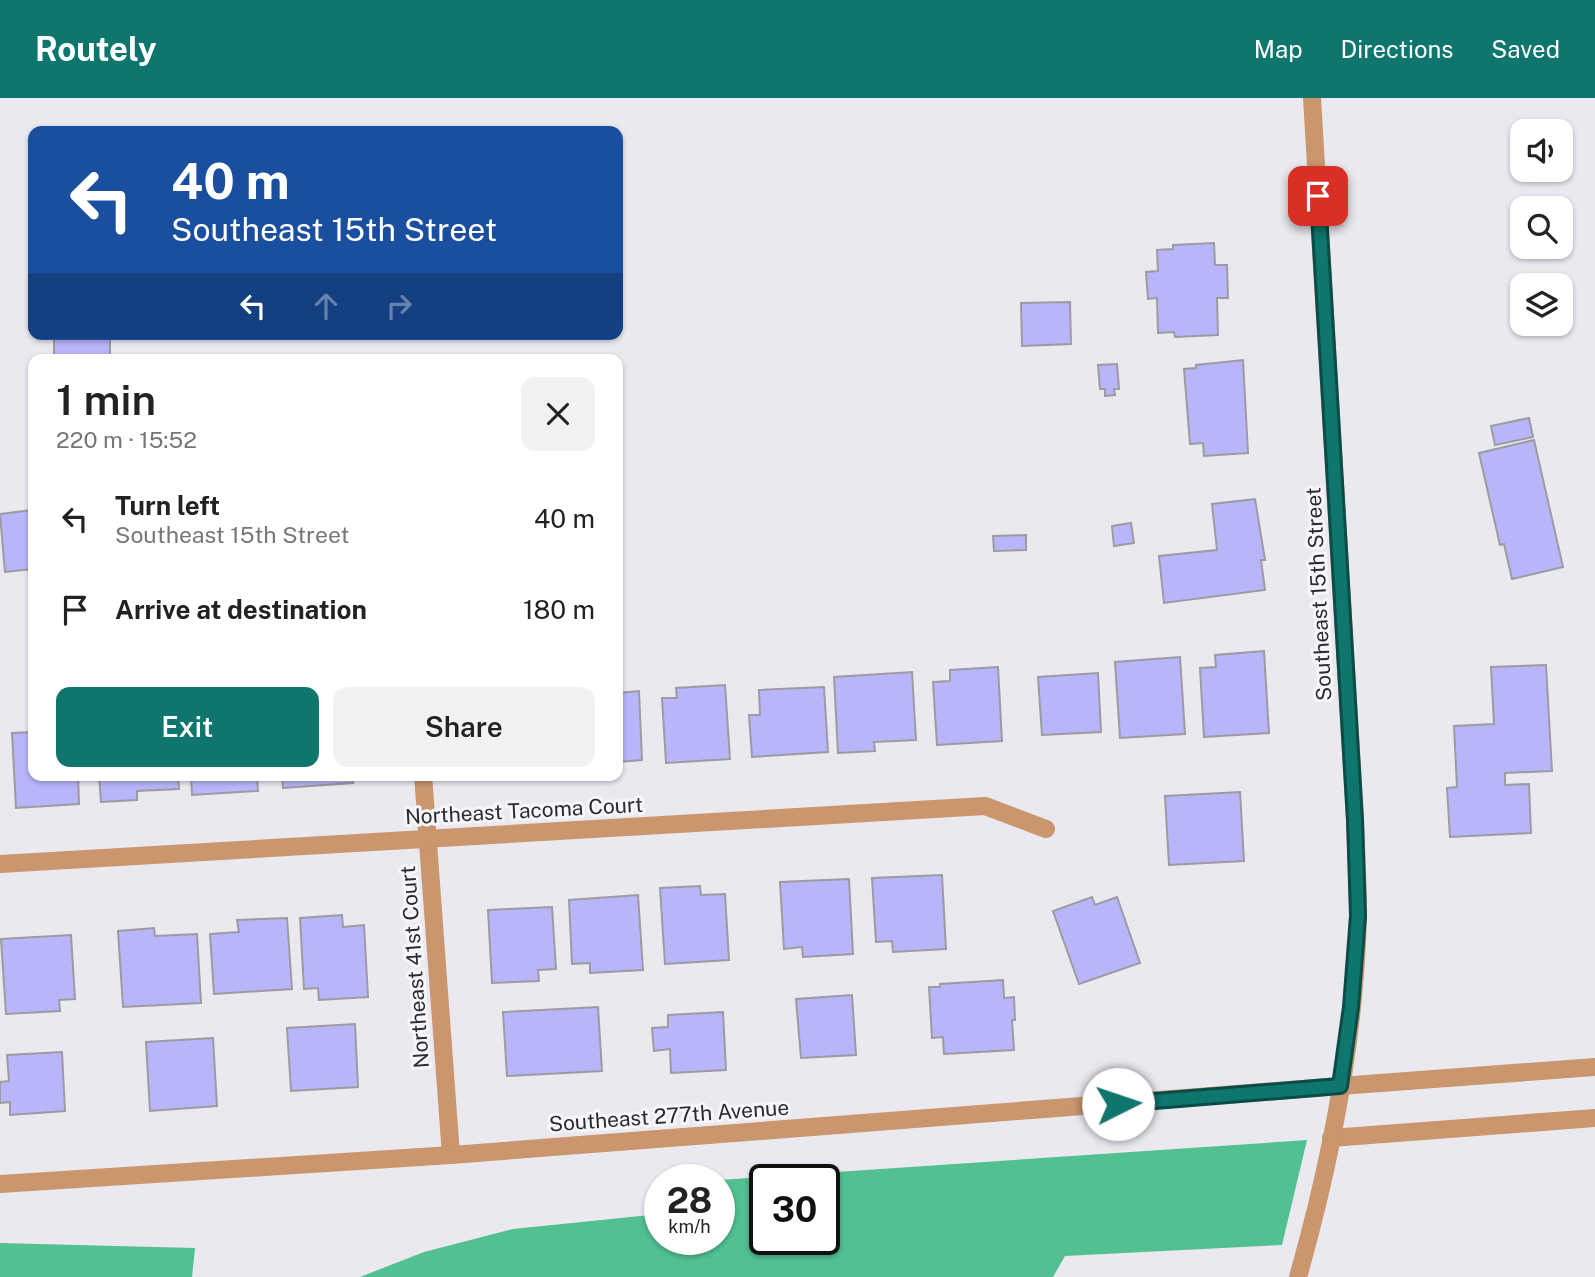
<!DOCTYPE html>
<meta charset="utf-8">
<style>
body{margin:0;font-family:"Public Sans",sans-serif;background:#f2f2f2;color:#222;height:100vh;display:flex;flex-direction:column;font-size:26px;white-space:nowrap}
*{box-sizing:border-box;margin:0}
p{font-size:23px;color:#767676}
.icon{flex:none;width:38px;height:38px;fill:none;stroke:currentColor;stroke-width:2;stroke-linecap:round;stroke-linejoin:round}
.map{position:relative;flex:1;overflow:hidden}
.sheet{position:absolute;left:28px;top:256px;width:595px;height:427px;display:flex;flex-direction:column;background:#fff;border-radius:14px;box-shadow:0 2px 5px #0004}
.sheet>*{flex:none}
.guide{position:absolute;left:28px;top:28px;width:595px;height:214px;border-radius:14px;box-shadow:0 2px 5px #0004;background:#1a4fa0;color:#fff;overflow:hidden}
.controls{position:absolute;left:1510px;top:21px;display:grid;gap:14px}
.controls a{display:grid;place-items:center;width:63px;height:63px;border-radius:14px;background:#fff;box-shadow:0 2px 5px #0004;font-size:35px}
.speed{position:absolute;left:644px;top:1066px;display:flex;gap:14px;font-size:35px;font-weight:700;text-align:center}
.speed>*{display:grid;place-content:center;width:91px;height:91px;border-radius:50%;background:#fff;box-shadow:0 2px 5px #0004;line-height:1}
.speed small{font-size:18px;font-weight:400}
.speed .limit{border:4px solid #111;border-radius:10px;background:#fff;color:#111}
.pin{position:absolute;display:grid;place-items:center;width:60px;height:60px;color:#fff;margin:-30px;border-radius:14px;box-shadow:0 4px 10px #0006}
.me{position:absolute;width:77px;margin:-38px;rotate:86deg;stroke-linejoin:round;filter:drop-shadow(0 0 5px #0008)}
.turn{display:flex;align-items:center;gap:24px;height:147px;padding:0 28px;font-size:32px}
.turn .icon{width:91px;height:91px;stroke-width:2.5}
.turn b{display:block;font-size:49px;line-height:60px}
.lanes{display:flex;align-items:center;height:66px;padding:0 28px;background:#0003;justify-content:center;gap:35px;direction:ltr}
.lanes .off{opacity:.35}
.round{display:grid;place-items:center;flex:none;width:74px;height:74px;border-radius:14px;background:#f2f2f2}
.overview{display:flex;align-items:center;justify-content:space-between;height:119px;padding:0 28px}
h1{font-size:42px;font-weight:600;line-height:52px}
.action{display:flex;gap:14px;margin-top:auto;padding:14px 28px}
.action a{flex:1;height:80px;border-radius:14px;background:#0f766e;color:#fff;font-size:28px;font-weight:600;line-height:80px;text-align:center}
.action a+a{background:#f2f2f2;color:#222}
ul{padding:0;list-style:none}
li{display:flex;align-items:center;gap:21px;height:91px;padding:0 28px}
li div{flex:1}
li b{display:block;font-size:26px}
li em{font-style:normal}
header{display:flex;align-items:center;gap:42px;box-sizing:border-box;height:98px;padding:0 35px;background:#0f766e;color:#fff}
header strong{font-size:33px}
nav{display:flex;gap:38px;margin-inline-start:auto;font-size:24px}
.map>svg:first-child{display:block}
.forest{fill:#52c091;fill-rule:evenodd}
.building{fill:#b9b5fb;stroke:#9b9ba1;stroke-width:2}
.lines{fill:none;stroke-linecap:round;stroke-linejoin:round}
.service{stroke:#c9966d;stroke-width:18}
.minor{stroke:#c9966d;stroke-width:18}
.tertiary{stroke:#c9966d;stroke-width:18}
.route-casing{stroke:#0a4d48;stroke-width:18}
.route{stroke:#0f766e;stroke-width:12}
.labels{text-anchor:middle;stroke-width:6;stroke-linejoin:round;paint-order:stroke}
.street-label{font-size:21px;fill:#2b2b2d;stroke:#f7f6fd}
</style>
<header>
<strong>Routely</strong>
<nav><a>Map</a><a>Directions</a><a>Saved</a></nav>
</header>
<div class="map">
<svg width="1595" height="1179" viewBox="0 0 1595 1179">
<rect width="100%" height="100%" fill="#eae9f0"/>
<g class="forest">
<path d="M1307,1042l-25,105 -217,11 -12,21h-693l64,-25 89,-23 147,-15v25h59v-59zM765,1082h59v59h-59z"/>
<path d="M0,1145l195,5 -3,29h-192z"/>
</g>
<g class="building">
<path d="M1214,145l1,22h12l1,33h-11l1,37 -43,2 -1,-5 -16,1 -1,-35 -9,1 -2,-27 12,-1 -1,-21 16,-1v-4z"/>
<path d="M1070,204l1,42 -49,2 -1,-43z"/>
<rect x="54" y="236" width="56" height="25"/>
<path d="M1243,262l5,93 -44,3 -1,-13 -13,1 -6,-75 12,-1v-3z"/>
<path d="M1117,266l2,25h-5l1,6 -10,1v-7h-5l-2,-24z"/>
<path d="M1529,320l4,19 -38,8 -4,-19z"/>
<path d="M1534,342l29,127 -51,12 -8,-35 -4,1 -21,-92z"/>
<path d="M1255,401l10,61h-4l4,30 -101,13 -5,-47 58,-6 -5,-46z"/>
<path d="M33,412v59l-28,3 -5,-58z"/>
<path d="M1131,425l3,20 -20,3 -2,-20z"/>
<path d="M1026,437v15l-32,1 -1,-15z"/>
<path d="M1264,553l5,82 -65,4 -4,-69 16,-1 -1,-12z"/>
<path d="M1180,559l5,77 -65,4 -5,-76z"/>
<path d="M1546,567l6,106 -47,2v12l24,-1 2,49 -81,4 -3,-49 10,-1 -3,-61 40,-2 -3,-57z"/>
<path d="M998,569l4,74 -65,4 -4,-63 17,-1v-11z"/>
<path d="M912,574l4,68 -42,2 1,9 -37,2 -4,-76z"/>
<path d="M1098,575l3,59 -59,3 -4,-58z"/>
<path d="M725,587l5,74 -64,4 -4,-65h15l-1,-10z"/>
<path d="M824,589l4,65 -76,5 -3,-42h11l-1,-25z"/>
<path d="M639,593l3,69 -24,2v-69z"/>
<path d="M33,634v43h45l1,29 -63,4 -4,-75z"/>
<path d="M99,677h79l1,14 -42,2v9l-36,2z"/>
<path d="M191,677h66l1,16 -66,4z"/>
<path d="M282,677h70l1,8 -70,5z"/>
<path d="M1240,694l4,69 -75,4 -4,-69z"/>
<path d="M942,777l4,74 -53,3 -1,-11 -16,1 -4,-64z"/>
<path d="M849,781l4,75 -50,3 -1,-10 -18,2 -4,-67z"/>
<path d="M700,788l1,9 24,-1 4,66 -64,4 -5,-76z"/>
<path d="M638,797l5,75 -53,3v-10l-18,1 -3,-64z"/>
<path d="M1092,799l3,8 22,-8 23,66 -61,21 -26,-73z"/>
<path d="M552,809l4,62 -18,1 1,11 -47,2 -4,-73z"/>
<path d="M342,817l1,12 21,-2 4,72 -49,3 -1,-12 -14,1 -4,-71z"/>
<path d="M287,820l5,71 -78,5 -4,-60 29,-2 -2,-12z"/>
<path d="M154,830l1,8 42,-2 4,69 -78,4 -5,-76z"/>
<path d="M71,837l4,64 -16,1 1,11 -54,3 -5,-75z"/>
<path d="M1003,882l1,18 10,-1 1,23h-3l2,30 -70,4 -1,-17 -11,1 -3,-51h11v-3z"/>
<path d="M852,897l4,60 -55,3 -5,-59z"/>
<path d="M598,909l4,64 -95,5 -4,-64z"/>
<path d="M723,914l3,58 -55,3 -1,-24 -16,2 -2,-23 16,-1v-12z"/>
<path d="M355,926l3,63 -67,4 -4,-63z"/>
<path d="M213,940l4,68 -67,5 -4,-69z"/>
<path d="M62,954l3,59 -55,4v-13l-10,1v-21l9,-1 -2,-26z"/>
</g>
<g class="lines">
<g class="service">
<path d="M1340,988l255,-19"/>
<path d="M1331,1040l264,-20"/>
</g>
<g class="minor">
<path d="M423,677l28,380"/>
<path d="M0,766l985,-58 61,23"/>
<path d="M0,1086l451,-29 889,-69"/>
</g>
<path class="tertiary" d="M1298,1179c33,-116 57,-240 60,-361 0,-32 -2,-64 -3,-96l-43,-722"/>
</g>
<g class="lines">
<defs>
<path id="route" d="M1118,1006l222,-18 11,-79 7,-91 -3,-96 -37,-624"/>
</defs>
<use href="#route" class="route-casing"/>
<use href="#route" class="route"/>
</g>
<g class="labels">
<g class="street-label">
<text transform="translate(1319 496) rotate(-93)" y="7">Southeast 15th Street</text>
<text transform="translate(524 713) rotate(-3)" y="7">Northeast Tacoma Court</text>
<text transform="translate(415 869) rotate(-94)" y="7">Northeast 41st Court</text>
<text transform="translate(669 1018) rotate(-4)" y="7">Southeast 277th Avenue</text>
</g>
</g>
</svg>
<div class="controls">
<a><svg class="icon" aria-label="sound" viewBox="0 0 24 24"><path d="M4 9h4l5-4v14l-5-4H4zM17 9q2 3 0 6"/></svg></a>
<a><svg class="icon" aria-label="search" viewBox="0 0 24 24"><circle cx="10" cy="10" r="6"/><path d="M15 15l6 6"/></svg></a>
<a><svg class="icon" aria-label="layers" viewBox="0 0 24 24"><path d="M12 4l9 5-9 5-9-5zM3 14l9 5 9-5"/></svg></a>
</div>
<div class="speed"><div>28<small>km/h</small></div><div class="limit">30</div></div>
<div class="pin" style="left:1318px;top:98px;background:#d93025"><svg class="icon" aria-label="arrive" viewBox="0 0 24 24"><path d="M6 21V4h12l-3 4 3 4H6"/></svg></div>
<svg class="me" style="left:1118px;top:1006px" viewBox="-20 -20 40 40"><circle r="19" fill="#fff"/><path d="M0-13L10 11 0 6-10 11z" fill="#0f766e"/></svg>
<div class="guide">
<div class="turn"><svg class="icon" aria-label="left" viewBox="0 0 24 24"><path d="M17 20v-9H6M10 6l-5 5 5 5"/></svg><div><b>40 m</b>Southeast 15th Street</div></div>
<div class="lanes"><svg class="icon" aria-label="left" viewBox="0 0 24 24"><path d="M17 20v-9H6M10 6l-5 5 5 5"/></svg><svg class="icon off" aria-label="ahead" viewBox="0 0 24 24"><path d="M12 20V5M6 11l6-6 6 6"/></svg><svg class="icon off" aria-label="right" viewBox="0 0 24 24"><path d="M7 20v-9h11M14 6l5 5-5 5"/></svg></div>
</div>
<section class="sheet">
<div class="overview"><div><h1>1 min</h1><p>220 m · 15:52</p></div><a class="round"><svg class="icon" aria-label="close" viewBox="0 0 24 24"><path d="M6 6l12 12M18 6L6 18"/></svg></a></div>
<ul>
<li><svg class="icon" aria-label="left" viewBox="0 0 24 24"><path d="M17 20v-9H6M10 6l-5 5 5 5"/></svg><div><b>Turn left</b><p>Southeast 15th Street</p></div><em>40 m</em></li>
<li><svg class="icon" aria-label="arrive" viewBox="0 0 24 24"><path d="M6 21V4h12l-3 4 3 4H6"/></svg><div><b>Arrive at destination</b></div><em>180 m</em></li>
</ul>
<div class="action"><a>Exit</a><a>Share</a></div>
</section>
</div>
